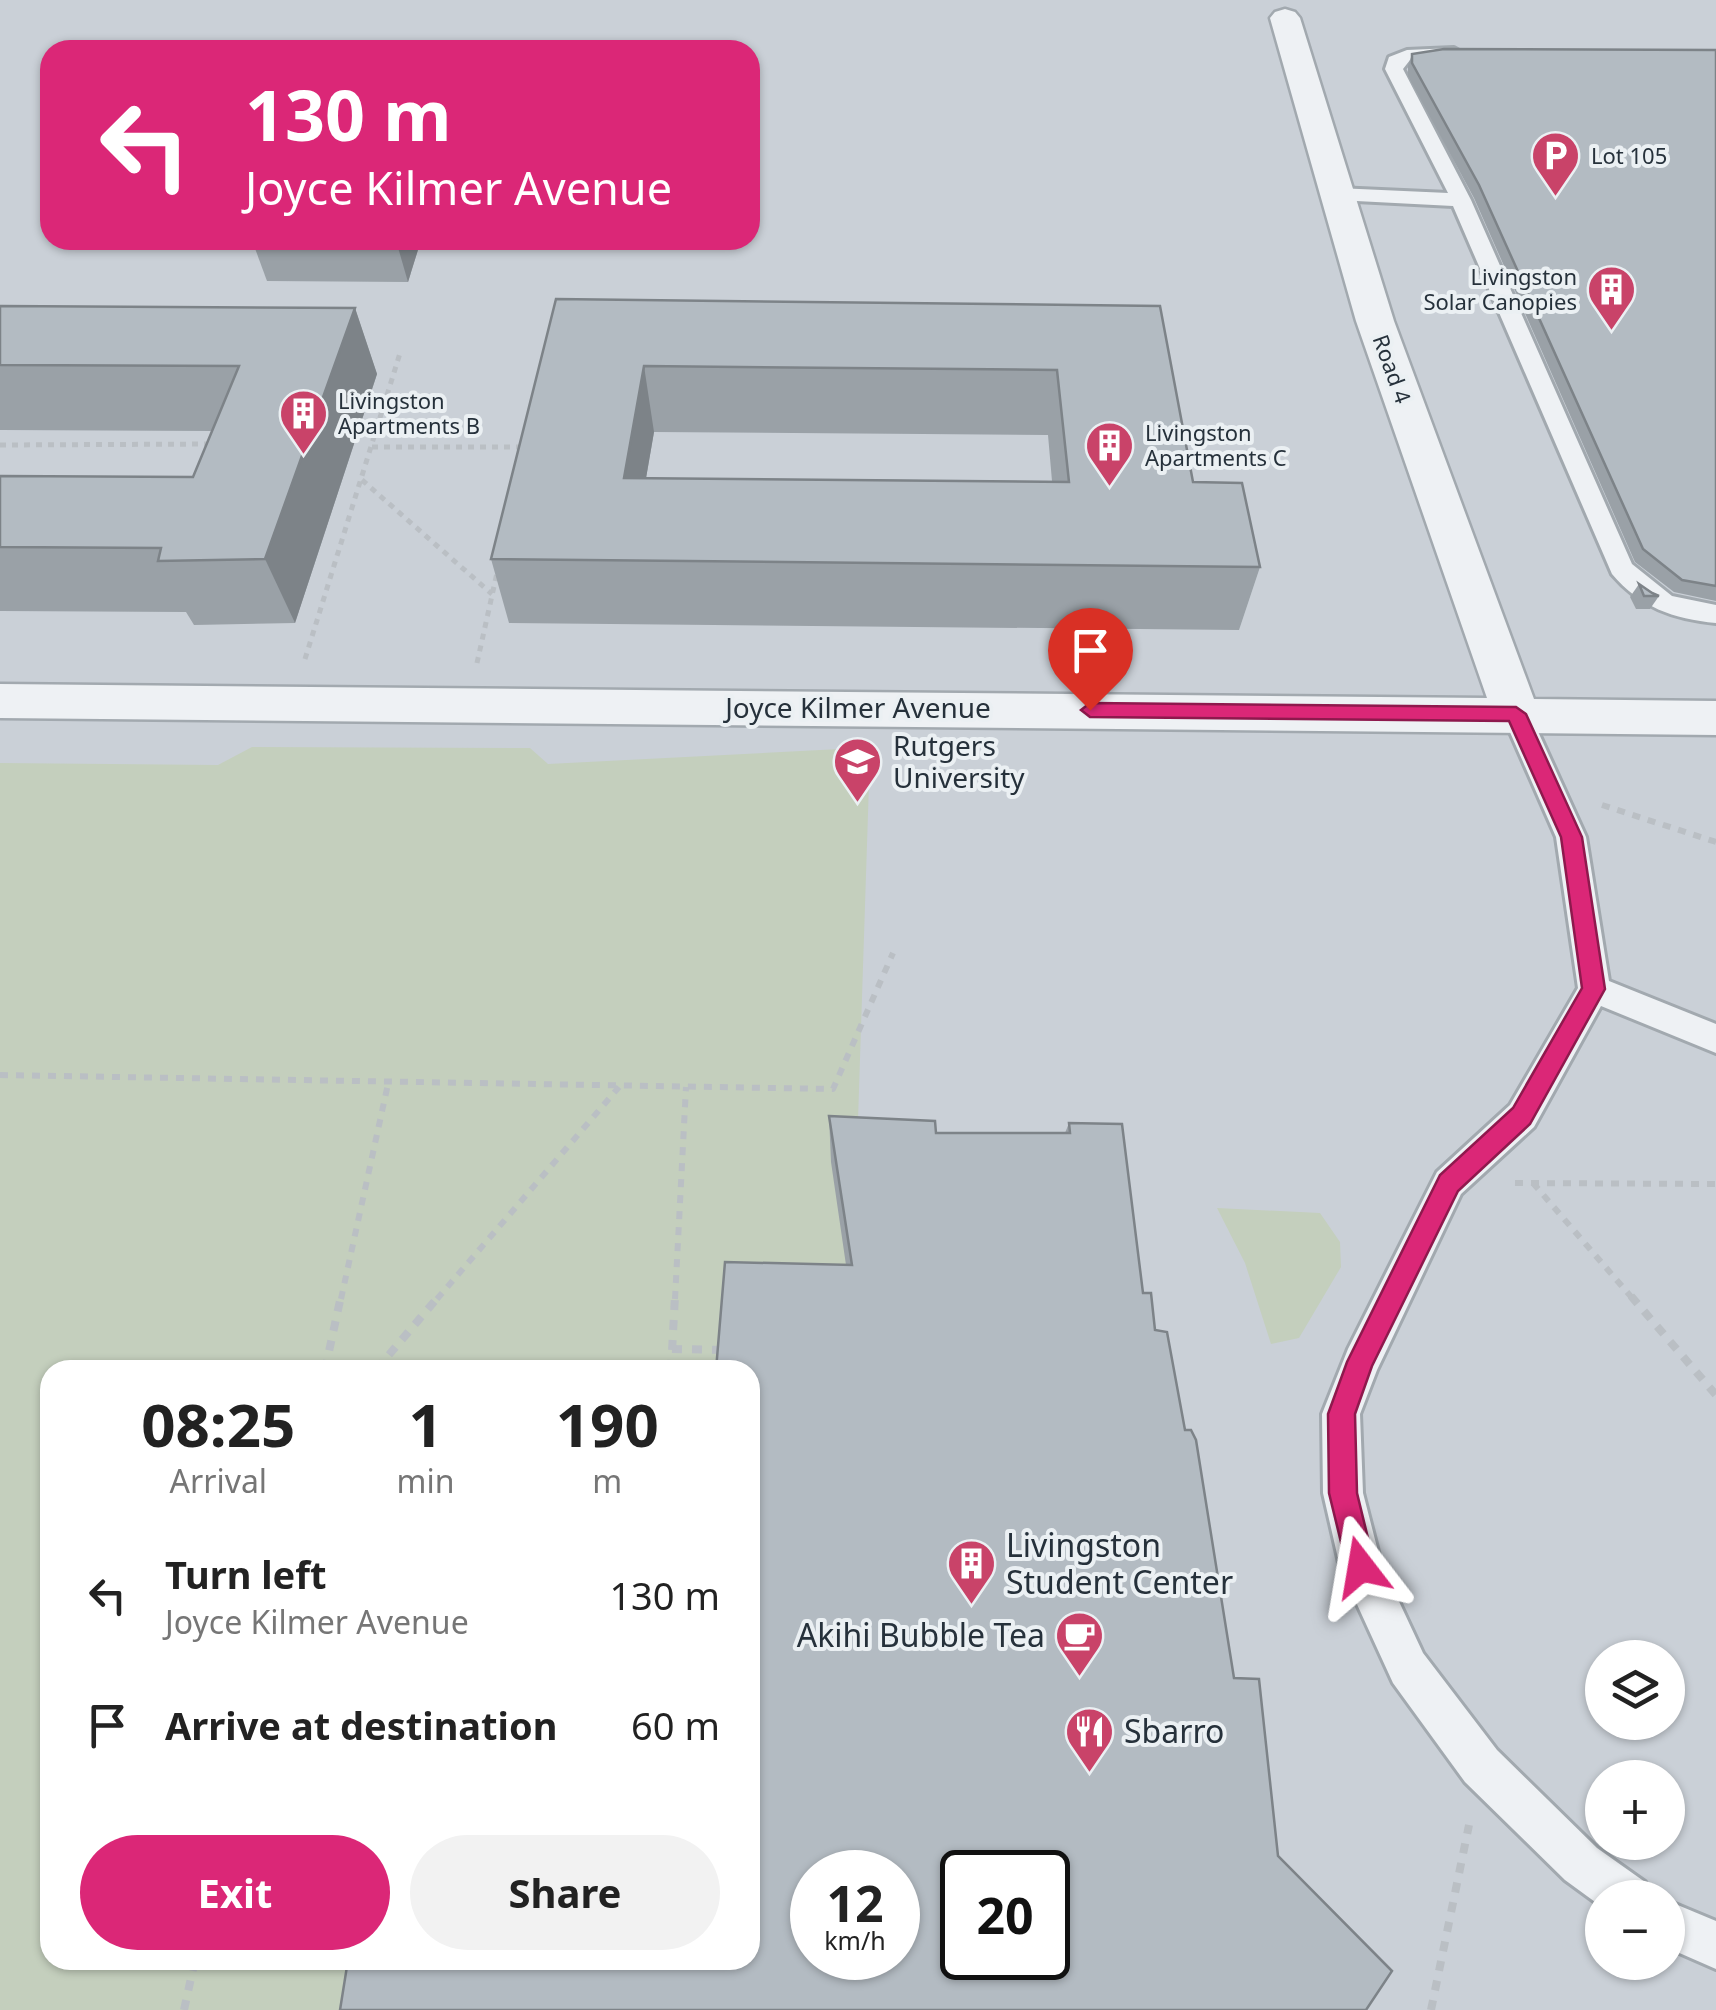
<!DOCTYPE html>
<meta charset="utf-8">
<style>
body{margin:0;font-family:"Noto Sans",sans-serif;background:#f2f2f2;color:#222;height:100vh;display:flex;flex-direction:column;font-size:38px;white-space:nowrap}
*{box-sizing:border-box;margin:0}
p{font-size:32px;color:#767676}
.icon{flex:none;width:55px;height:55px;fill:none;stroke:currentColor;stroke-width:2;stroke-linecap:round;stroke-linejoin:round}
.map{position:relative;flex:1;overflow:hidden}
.details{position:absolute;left:40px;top:1360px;width:720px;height:610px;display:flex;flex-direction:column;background:#fff;border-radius:30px;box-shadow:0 2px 8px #0004}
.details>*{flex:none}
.hud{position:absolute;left:40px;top:40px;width:720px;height:210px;border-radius:30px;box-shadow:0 2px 8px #0004;background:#db2777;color:#fff;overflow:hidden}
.buttons{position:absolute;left:1585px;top:1640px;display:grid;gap:20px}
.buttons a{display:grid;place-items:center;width:100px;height:100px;border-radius:50%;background:#fff;box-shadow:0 2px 8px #0004;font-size:50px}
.speed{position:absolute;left:790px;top:1850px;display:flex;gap:20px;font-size:50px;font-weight:700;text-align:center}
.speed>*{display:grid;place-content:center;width:130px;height:130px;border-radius:50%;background:#fff;box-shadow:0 2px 8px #0004;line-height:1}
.speed small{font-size:25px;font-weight:400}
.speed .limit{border:5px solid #111;border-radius:15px;background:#fff;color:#111}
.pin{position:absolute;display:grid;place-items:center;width:85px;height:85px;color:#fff;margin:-102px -42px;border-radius:50% 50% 50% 0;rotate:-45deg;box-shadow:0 0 10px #0007}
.pin .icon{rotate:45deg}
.me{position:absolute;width:110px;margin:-55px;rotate:346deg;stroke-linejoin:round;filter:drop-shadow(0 0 8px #0008)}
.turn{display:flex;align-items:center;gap:35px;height:210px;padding:0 40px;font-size:45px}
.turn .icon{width:130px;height:130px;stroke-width:2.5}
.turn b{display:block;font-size:70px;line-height:85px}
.eta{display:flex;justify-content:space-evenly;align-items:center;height:170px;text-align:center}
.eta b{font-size:60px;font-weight:700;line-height:70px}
.cta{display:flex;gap:20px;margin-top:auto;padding:20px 40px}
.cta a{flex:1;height:115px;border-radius:60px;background:#db2777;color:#fff;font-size:40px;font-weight:700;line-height:115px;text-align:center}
.cta a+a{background:#f2f2f2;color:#222}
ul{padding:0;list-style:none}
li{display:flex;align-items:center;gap:30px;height:130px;padding:0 40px}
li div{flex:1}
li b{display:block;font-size:38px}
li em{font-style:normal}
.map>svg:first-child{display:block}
.built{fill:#cad0d7;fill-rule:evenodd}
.green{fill:#c4cfbd}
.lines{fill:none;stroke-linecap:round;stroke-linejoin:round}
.service-casing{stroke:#a2a9af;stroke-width:6}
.minor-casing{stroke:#a2a9af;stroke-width:5}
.path-far2{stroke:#babfc4;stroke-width:5;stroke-dasharray:6 6;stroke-linecap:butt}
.path-far1{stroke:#babfc4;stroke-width:6;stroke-dasharray:8 8;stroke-linecap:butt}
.path{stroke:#babfc4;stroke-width:8;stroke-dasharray:10 10;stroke-linecap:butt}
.service{fill:#eef1f4;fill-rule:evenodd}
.minor{fill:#eef1f4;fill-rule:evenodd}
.wall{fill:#9aa1a7;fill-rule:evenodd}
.shaded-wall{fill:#7d8388}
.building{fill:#b3bbc2;stroke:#7d8388;stroke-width:2.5;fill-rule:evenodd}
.route{fill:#db2777;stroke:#8e194d;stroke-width:2.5}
.labels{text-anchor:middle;stroke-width:8;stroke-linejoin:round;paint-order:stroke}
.far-poi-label{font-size:22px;fill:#26313b;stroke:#ebf0f3;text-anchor:start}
.far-street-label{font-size:22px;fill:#26313b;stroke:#ebf0f3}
.street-label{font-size:28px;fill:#26313b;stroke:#ebf0f3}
.poi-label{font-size:28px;fill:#26313b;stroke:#ebf0f3;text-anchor:start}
.near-poi-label{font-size:32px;fill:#26313b;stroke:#ebf0f3;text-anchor:start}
</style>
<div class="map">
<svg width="1716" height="2010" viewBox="0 0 1716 2010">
<rect width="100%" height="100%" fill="#dce1e6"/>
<path class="built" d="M0,0h1716v2010h-1716zM50,50h700v190h-700zM50,1370h700v590h-700zM1602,1658h66v64h-66zM1602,1778h66v64h-66zM812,1872h86v86h-86zM962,1872h86v86h-86zM1602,1898h66v64h-66z"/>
<g class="green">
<path d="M252,747l278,1 18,16 292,-15 29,34 -17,521 -123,66h-679v590h342l8,50h-400v-1247l218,2z"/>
<path d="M1217,1208l103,5 20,29 1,25 -42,71 -28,6 -26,-81z"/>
</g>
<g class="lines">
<defs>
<g id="service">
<path d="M1454,48l9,5 -3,4 -50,3 -7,9 68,131 161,364 40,32 44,9v18c-43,-4 -76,-16 -104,-49l-159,-368 -116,-6 -10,-6 10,-6 111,5 -63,-124 4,-12 18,-7z"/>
<path d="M1516,704l10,3 4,7 56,123 23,144 107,43v29l-115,-47 -67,121 -73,67 -84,176 -17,44 3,79 18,70 42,90 74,97 100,98 48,34 7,16h-50v9l-37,-27 -100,-98 -72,-99 -53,-116 -17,-74 -1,-79 26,-65 89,-177 73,-67 68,-117 -22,-151 -54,-123 4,-7z"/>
<path d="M1668,1901l48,20v48l-48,-21z"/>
</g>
<path id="minor" d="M1285,9l10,3 5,6 94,303 140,378 182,2v34l-1716,-17v-34l1487,14 -131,-377 -86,-303 5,-6z"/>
</defs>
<use href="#service" class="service-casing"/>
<use href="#minor" class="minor-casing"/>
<g class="path-far2">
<path d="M0,445l214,-1"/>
<path d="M372,447h153"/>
<path d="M362,480l130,114"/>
<path d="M305,659l96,-309"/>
<path d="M477,663l20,-90"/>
</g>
<g class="path-far1">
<path d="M1602,805l114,37"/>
<path d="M0,1075l833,14 60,-136"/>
<path d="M1515,1183l201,1"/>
<path d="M1533,1183l100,116"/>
<path d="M341,1299l47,-215"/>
<path d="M437,1299l182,-212"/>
<path d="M675,1299l11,-212"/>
</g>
<g class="path">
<path d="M1631,1296l85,99"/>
<path d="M672,1349l54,1"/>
<path d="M325,1370l16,-74"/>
<path d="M376,1370l63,-74"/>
<path d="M671,1370l4,-74"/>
<path d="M184,2010l11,-50"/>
<path d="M1431,2010l38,-185"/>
</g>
<use href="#service" class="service"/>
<use href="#minor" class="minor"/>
</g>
<g class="wall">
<path d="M1716,50v551l-42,-9 -39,-30 -161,-364 -66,-122v-10l4,-12z"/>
<path d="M254,240h167l-13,42 -141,-1 -14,-38z"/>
<path d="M556,299l604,7 33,176 67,85 -21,63 -730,-7 -18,-64zM654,432l394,3 4,46 -406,-3z"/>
<path d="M0,306l355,2 22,66 -82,249 -101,2 -8,-13 -186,-1v-135l193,1 19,-46 -212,-1z"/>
<path d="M1639,584l20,12 -9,13h-14l-6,-12z"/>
<path d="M829,1116l107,17h129l4,-10 74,170 42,137 -435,530 96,-695 -15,-103z"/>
</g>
<g class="shaded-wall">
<path d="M398,240h23l-13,42 -11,-38z"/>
<path d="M355,308l22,66 -82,249 -30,-64z"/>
<path d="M644,366l10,66 -19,110 -11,-64z"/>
</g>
<g class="building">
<path d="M1444,49l272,1v536l-34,-6 -39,-31 -164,-364 -67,-122v-9z"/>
<path d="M254,240h144l-1,4 -144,-1z"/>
<path d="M556,299l604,7 33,176 49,1 18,84 -769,-8zM644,366l413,4 12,112 -445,-4z"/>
<path d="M0,306l355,2 -90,251 -107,2 3,-13 -161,-1v-71l193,1 46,-111 -239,-1z"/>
<path d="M1639,584l13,9 7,3h-15z"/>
<path d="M829,1116l106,5 1,12h134l-1,-10 53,1 21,169h8l4,37 12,2 18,98h6l5,10 38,238 25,1 19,177 114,115 -26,39h-1026l8,-50h402v-590h-34l9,-108 127,3zM812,1872h86v86h-86zM962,1872h86v86h-86z"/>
</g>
<path class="route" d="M1090,703l426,4 10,7 56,123 23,152 -75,135 -72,67 -86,175 -17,48 2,79 18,74 -4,10 -10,5 -10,-5 -4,-10 -18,-74 -1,-79 19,-52 93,-187 73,-67 69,-120 -21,-151 -52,-116 -419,-4 -9,-7z"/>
<defs>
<symbol id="parking-pin" viewBox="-11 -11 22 30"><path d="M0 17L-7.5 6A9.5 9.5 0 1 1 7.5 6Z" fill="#c94369" stroke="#ebf0f3"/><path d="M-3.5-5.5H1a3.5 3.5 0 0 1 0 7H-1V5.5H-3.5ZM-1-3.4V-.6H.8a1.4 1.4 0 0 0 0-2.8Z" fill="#fff"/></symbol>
<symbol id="building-pin" viewBox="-11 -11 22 30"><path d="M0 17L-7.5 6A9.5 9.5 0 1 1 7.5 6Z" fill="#c94369" stroke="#ebf0f3"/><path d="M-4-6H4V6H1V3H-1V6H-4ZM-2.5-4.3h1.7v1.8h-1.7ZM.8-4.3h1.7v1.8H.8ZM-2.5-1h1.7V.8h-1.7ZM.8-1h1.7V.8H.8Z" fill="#fff"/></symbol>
<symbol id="university-pin" viewBox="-11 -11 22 30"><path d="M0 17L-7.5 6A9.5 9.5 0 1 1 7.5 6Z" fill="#c94369" stroke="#ebf0f3"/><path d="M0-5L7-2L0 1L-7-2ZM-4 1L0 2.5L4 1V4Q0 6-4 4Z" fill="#fff"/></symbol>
<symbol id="cafe-pin" viewBox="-11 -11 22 30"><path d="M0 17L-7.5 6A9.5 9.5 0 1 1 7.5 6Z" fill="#c94369" stroke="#ebf0f3"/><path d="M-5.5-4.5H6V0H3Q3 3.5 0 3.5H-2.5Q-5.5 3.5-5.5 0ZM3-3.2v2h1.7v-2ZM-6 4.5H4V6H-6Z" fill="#fff"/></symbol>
<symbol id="restaurant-pin" viewBox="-11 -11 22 30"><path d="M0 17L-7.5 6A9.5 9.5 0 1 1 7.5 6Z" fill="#c94369" stroke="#ebf0f3"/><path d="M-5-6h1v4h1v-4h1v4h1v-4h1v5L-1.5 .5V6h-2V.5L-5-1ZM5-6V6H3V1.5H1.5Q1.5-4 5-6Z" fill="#fff"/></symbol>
</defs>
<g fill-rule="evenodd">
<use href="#parking-pin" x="1528" y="128" width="55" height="75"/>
<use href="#building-pin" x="1584" y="262" width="55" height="75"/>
<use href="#building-pin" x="276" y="386" width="55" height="75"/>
<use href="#building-pin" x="1082" y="418" width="55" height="75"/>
<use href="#university-pin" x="830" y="734" width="55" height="75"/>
<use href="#building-pin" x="944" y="1536" width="55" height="75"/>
<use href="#cafe-pin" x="1052" y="1608" width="55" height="75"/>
<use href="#restaurant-pin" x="1062" y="1704" width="55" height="75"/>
</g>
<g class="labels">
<g class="far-poi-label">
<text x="1591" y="164">Lot 105</text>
<text x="1577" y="285" text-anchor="end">Livingston<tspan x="1577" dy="25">Solar Canopies</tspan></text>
<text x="338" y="409">Livingston<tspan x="338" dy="25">Apartments B</tspan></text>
<text x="1145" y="441">Livingston<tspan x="1145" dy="25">Apartments C</tspan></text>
</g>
<g class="far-street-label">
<text transform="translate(1392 369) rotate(70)" y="8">Road 4</text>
</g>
<g class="street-label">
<text x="858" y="718">Joyce Kilmer Avenue</text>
</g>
<g class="poi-label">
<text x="893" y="756">Rutgers<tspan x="893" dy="32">University</tspan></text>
</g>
<g class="near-poi-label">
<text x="1006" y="1557">Livingston<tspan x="1006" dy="37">Student Center</tspan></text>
<text x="1045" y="1647" text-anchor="end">Akihi Bubble Tea</text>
<text x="1124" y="1743">Sbarro</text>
</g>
</g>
</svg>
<div class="buttons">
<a><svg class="icon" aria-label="layers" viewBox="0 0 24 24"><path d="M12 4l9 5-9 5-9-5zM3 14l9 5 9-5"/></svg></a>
<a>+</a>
<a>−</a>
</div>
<div class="speed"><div>12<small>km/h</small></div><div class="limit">20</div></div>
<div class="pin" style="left:1090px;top:710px;background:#d93025"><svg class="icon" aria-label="arrive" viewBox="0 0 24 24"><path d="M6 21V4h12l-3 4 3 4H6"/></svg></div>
<svg class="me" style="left:1361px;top:1567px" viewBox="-20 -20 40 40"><path d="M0-17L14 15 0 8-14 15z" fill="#db2777" stroke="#fff" stroke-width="4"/></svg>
<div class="hud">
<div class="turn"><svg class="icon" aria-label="left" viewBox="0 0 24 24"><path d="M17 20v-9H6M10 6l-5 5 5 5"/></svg><div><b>130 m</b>Joyce Kilmer Avenue</div></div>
</div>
<section class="details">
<div class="eta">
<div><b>08:25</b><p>Arrival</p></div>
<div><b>1</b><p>min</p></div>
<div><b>190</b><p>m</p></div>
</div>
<ul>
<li><svg class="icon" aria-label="left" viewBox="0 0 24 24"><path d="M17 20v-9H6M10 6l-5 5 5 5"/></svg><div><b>Turn left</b><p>Joyce Kilmer Avenue</p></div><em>130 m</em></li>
<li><svg class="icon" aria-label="arrive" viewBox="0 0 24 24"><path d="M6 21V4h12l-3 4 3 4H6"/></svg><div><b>Arrive at destination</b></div><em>60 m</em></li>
</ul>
<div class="cta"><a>Exit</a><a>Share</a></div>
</section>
</div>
